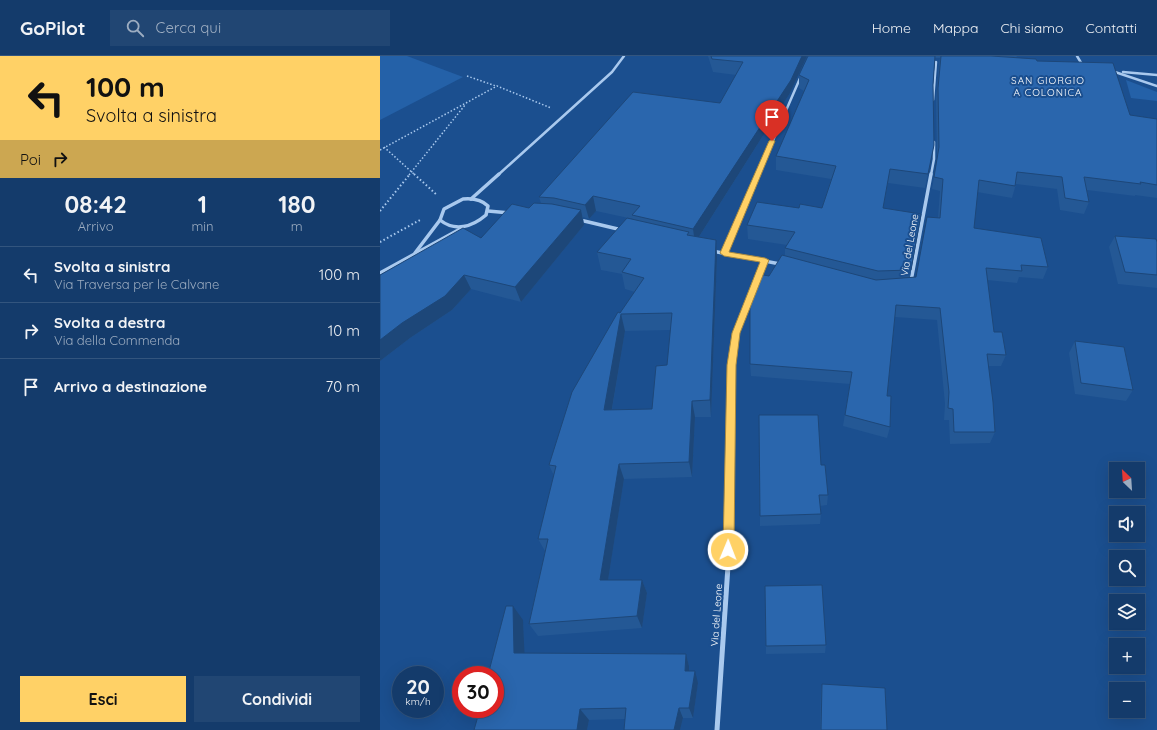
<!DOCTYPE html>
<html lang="it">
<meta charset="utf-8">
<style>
body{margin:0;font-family:Quicksand,sans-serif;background:#214673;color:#f1f3f6;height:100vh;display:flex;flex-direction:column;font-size:15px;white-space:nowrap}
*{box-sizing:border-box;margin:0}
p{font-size:13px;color:#9dadc1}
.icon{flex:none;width:22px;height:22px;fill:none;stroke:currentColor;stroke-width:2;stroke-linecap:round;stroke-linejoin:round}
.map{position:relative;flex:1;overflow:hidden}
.details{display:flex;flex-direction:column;background:#143b6b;width:380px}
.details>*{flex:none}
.banner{background:#ffd166;color:#111;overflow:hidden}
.needle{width:26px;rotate:335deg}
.fabs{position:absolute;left:729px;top:406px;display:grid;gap:8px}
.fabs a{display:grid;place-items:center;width:36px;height:36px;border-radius:0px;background:#143b6b;box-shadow:0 4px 16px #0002,0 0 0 1px #33557e;font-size:20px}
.speed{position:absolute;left:12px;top:610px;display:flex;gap:8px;font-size:20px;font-weight:700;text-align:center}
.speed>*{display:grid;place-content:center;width:52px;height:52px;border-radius:50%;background:#143b6b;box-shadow:0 4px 16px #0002,0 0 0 1px #33557e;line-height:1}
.speed small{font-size:10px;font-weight:400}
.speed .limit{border:6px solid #d22;background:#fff;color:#111}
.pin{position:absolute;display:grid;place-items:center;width:34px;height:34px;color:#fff;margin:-41px -17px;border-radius:50% 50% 50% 0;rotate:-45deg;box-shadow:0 0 4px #0007}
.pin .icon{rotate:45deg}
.me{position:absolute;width:44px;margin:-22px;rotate:1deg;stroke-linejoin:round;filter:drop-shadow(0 0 3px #0008)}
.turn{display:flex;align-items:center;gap:14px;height:84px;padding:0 20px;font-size:18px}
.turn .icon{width:52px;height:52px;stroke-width:2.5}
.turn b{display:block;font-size:28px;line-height:34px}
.then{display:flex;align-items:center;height:38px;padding:0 20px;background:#0003;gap:8px;font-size:15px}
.eta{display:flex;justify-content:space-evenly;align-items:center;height:68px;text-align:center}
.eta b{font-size:24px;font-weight:700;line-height:28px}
.cta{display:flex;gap:8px;margin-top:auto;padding:8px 20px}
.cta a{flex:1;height:46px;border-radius:0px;background:#ffd166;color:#111;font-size:16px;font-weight:700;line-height:46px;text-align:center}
.cta a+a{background:#214673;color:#f1f3f6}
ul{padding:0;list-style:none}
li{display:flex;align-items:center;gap:12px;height:56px;padding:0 20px;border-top:1px solid #33557e}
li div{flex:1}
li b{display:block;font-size:15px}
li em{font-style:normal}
header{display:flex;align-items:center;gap:24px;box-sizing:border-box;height:56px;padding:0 20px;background:#143b6b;border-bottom:1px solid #33557e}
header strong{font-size:19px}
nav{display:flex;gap:22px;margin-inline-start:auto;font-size:14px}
.search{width:280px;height:36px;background:#214673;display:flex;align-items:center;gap:10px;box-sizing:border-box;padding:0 14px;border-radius:0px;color:#9dadc1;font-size:15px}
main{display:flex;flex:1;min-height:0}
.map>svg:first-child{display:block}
.green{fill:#2461a8}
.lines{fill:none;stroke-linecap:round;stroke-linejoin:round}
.path-far1{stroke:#a9c9ee;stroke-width:1.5;stroke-dasharray:1.5 2;stroke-linecap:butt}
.path{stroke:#a9c9ee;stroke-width:2;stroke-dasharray:1.5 2.5;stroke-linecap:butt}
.street-far3{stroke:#a9c9ee;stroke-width:2.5}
.street-far2{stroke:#a9c9ee;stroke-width:3.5}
.street-far1{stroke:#a9c9ee;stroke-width:4}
.street{stroke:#a9c9ee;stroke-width:5}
.wall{fill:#245895;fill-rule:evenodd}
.shaded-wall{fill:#1d4779}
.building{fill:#2a66ad;stroke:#1d4779;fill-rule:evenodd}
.route{fill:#ffd166;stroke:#a68842}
.labels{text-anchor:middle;stroke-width:4;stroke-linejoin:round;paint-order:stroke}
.far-quarter-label{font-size:10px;letter-spacing:1px;fill:#fff;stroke:#1b4f8f}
.street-label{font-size:10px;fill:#fff;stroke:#1b4f8f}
</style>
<header>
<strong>GoPilot</strong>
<div class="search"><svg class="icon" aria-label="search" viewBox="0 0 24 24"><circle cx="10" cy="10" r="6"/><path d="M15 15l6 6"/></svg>Cerca qui</div>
<nav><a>Home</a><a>Mappa</a><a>Chi siamo</a><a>Contatti</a></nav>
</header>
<main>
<section class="details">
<div class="banner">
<div class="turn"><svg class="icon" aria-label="left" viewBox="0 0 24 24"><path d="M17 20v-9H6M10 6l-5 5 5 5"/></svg><div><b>100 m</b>Svolta a sinistra</div></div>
<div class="then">Poi<svg class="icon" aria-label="right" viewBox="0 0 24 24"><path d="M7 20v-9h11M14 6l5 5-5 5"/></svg></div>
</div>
<div class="eta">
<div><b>08:42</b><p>Arrivo</p></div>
<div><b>1</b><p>min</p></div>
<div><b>180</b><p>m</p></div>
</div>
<ul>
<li><svg class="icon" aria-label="left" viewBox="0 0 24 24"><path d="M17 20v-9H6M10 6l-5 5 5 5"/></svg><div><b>Svolta a sinistra</b><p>Via Traversa per le Calvane</p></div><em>100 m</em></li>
<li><svg class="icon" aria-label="right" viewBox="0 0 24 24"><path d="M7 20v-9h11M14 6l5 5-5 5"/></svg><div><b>Svolta a destra</b><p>Via della Commenda</p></div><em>10 m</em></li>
<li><svg class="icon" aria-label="arrive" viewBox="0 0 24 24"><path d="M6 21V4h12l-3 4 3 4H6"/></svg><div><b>Arrivo a destinazione</b></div><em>70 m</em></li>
</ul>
<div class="cta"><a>Esci</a><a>Condividi</a></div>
</section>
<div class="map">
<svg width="777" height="674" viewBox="0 0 777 674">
<rect width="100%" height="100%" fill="#1b4f8f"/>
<g class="green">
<path d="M0,0h27l56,21 -83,43z"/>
<path d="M746,24l31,12v9l-26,-3z"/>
</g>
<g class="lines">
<g class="path-far1">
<path d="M87,20l29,10"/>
<path d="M4,91l31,28"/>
<path d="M0,94l117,-64 54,22"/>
<path d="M29,119l56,-70"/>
</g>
<g class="path">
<path d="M34,118l23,21"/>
<path d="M0,155l30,-37"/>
<path d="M0,186l40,-22"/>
</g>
<g class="street-far3">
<path d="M697,0l6,10"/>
<path d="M732,15l45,15"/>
<path d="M743,16l34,3"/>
<path d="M553,44l3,-38"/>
<path d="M118,119l114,-103 12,-16"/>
<path d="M378,119l43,-99"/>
<path d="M551,119l3,-16v-17"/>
</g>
<g class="street-far2">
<path d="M83,143c10,-1 18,0 25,7l-2,9c-14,12 -31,17 -46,5l4,-11z"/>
<path d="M91,143l28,-25"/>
<path d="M108,155l22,2"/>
<path d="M200,164l42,10"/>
<path d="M332,195l68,13"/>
<path d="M35,197l25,-33"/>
<path d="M344,197l34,-79"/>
<path d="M0,217l82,-45"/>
<path d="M377,223l8,-19"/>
<path d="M531,225l20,-107"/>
<path d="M360,266l12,-32"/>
</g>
<path class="street-far1" d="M349,448l2,-139 5,-32 5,-12"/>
<path class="street" d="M337,674l11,-164 1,-63"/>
</g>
<g class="wall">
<path d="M328,0h99l-17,37 -91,144 17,3 1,17 -6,160h-16l-3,60 -68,2 -16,101h34l5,13 -5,35 -104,8 -9,-12 16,-73 -7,-12 16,-63 -5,-11 71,-152 15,-21 -10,-3 -3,-15 -21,-4 -4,-18 36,-33 -37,-8 -7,8 -6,-2 1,8 -63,77 -50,-13 -19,21 -42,28 -30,23v-86l101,-37 48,-30 12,-5 -2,-6 181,-94 16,-28 -23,-3zM291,274l-4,35 -15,44 -40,1 13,-79z"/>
<path d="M428,0h209l-1,2 21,3 93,54 27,4v79l-22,-3v1l-48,-6 2,12 -5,12 -24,-4 -3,-21 -41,-5 -4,14 -35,-6 -3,36 74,39 -5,12 -24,-2 -2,6 -30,-3 7,52 12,23 -5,11h-13l7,66 -5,11 -40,1 -1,-24h-5l1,-16 -8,-84 -42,-3 -8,79 3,31 -3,11 -44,-12 7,-42 -99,-8 -1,-12 19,-88 16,-20v-8l2,-3 -39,-6 -1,-14 52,-17h23l9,-29 -55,-9v-14l28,-65 -5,-3v-13zM555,2h5l-1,6 -3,35 1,60 -5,30 8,2 -2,27 -11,-1 -11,60h-6l1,-7 -28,-62 5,-25 37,5 9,-43 -1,-60z"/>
<path d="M735,180l42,6v46l-39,-4 -9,-37z"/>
<path d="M695,285l58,49 -7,11 -51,-7 -6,-41z"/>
<path d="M379,359l62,50 7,30 -1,10 -7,1 1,8 -1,10 -60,2z"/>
<path d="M385,530l61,59 -1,8 -59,1z"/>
<path d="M143,564l1,33 162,1 3,12v5l9,12 -5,35h-10l-3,12h-56l1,-11 -36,1 -2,10h-113z"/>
<path d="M442,628l65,46h-67l1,-39z"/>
</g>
<g class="shaded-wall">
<path d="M422,0h5l-17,37 -95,150 -2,-14z"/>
<path d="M213,140l3,15 -7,8 -4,-14z"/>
<path d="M201,154l3,15 -63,77 -6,-15z"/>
<path d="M336,184l1,17 -6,160 -1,-17z"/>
<path d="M84,219l7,14 -19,21 -42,28 -30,23v-21z"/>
<path d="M241,258l4,17 -16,95 -5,-16z"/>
<path d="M312,345l3,16 -3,60 -3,-15z"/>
<path d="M239,408l5,15 -18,114 -6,-13z"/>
<path d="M262,524l5,13 -5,35 -5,-12z"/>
<path d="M133,550l10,14 2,45 -11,-12z"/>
<path d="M306,598l3,12v17l-4,-12z"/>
<path d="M315,615l3,12 -5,35 -4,-10z"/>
<path d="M299,652l4,10 -3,12h-6z"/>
<path d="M200,653l9,11 -2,10h-10z"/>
</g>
<g class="building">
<path d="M331,0h91l-11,24 -98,149 -61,-14 8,-9 -47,-10 -8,9 -31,-7 -15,-1 94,-105 87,11 23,-41 -31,-3z"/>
<path d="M428,0h127l-2,29 1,60 -6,29 -38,-5 -7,39 38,6 -10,56 -33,1 -93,-23 10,-16 -48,-7 10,-23 42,6 1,-4 22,4 14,-42 -60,-10 33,-76 -10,-5z"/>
<path d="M561,0h50l45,3 1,2 76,2 17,52 27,4v66l-17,-3 1,2 -57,-7 5,25 -24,-4 -3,-21 -45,-5 -2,14 -36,-6 -5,48 67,10 7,29 -27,-2 1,6 -36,-3 8,64h8l4,23 -19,-1 6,48 2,30h-41l-1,-23 -5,-1 1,-16 -9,-84 -44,-3 -9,91h4l-1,31 -45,-12 7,-43 -102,-8v-72l8,-18 11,2 13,-21 94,25 40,-3 11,-60 13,1 3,-39 -9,-2 5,-30 -1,-59z"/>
<path d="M154,147l18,1 29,6 -66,77 -51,-12 -19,21 -43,27 -22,17v-65l83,-47 18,10 31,-34 17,4z"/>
<path d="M247,162l62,14 -2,3 29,5 -6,160 -18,1 -3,61 -70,2 -19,116h42l-5,36 -108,8 19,-85h-10l18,-73 -7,-1 23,-73 46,-80 2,1 24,-35 -22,-6 9,-13 -34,-7zM292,257l-5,52 -11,1 -4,43 -48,1 17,-96z"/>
<path d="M735,180l41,3 1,3v33l-32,-3z"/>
<path d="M695,285l49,6 9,43 -52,-7z"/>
<path d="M379,359h59l3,50h4l3,30h-9l2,19 -61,2z"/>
<path d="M442,529l4,60 -60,1 -1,-60z"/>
<path d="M126,550h7l1,47 172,1 -1,17h10l-6,37h-10l-5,22h-50l2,-22 -46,1 -3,21h-103l6,-21h15v-34h-7z"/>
<path d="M442,628l63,4 2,42h-66z"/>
</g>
<path class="route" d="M392,83l3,2 -46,111 36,6 4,2 -29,73 -4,32 -2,185 -2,4 -4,1 -3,-1 -2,-4 4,-185 5,-32 28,-71 -36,-6 -4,-3 49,-112z"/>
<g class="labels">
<g class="far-quarter-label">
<text x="668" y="28">SAN GIORGIO<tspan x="668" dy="12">A COLONICA</tspan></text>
</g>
<g class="street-label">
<text transform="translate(529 189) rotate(-80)" y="4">Via del Leone</text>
<text transform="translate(336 559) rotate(-86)" y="4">Via del Leone</text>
</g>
</g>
</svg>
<div class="fabs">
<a><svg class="needle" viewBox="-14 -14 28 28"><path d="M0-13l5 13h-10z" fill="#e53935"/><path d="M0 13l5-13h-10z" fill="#9dadc1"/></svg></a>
<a><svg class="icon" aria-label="sound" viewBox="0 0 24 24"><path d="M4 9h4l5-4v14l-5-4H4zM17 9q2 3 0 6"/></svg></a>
<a><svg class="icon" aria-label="search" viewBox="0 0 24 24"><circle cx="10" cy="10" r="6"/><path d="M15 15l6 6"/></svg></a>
<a><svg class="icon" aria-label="layers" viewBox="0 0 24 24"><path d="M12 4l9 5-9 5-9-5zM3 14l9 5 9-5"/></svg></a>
<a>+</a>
<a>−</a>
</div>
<div class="speed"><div>20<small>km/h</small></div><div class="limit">30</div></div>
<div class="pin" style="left:392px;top:85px;background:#d93025"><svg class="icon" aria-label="arrive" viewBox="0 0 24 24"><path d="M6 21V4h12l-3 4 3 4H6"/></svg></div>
<svg class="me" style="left:348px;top:494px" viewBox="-20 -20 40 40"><circle r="17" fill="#ffd166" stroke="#fff" stroke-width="3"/><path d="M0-11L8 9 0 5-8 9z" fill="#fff"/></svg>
</div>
</main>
